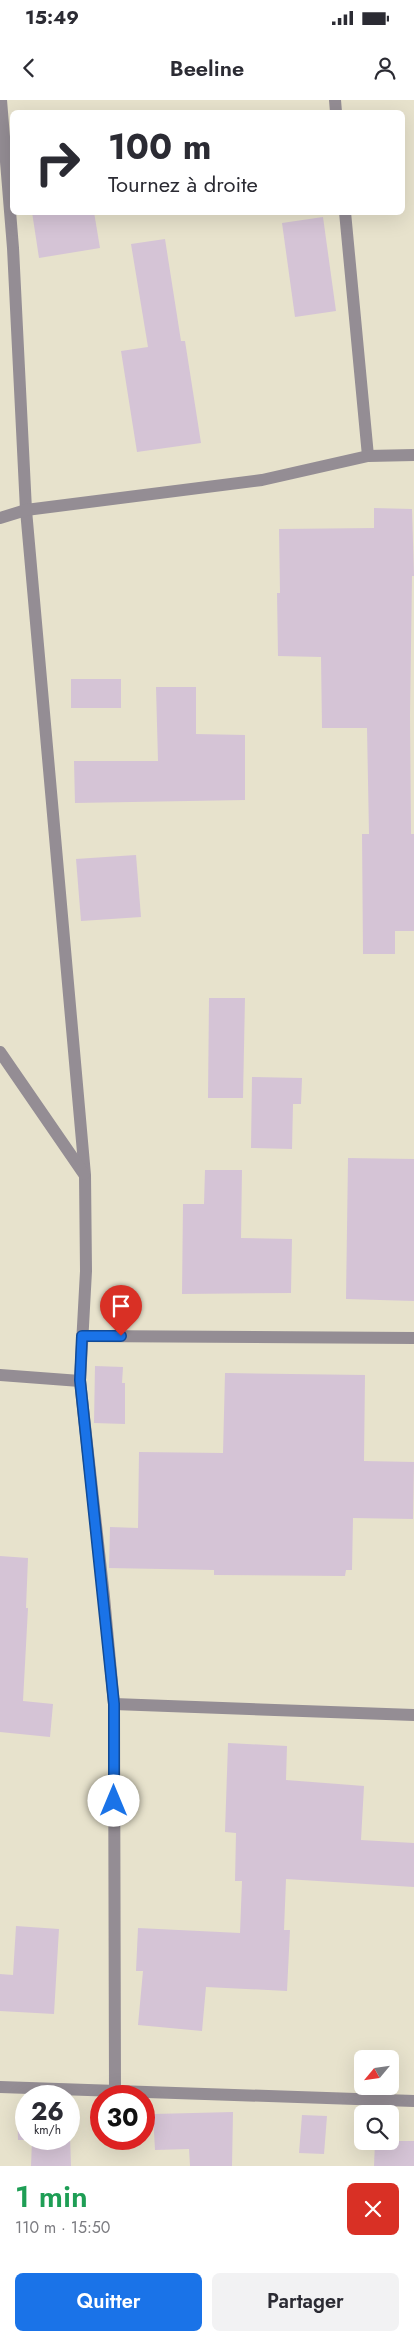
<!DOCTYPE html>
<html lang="fr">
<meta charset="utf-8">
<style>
body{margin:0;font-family:Jost,sans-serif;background:#f2f2f3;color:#2b2b33;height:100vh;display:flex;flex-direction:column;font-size:19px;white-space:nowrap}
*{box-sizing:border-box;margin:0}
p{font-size:16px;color:#7c7c81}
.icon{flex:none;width:28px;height:28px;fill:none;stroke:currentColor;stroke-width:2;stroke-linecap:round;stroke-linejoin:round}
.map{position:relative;height:2066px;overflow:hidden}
.side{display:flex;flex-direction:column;background:#fff;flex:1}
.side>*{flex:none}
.top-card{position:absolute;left:10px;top:10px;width:395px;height:105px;border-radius:8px;box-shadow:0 5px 20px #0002;background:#fff;color:#2b2b33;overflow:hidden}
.needle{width:32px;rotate:241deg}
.fabs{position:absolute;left:354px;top:1950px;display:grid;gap:10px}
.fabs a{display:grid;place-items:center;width:45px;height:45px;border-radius:8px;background:#fff;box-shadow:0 5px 20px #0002;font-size:25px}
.speed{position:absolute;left:15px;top:1985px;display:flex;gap:10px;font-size:25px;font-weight:700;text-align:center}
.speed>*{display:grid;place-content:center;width:65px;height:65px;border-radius:50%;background:#fff;box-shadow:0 5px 20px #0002;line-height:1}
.speed small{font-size:12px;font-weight:400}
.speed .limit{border:8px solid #d22;background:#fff;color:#111}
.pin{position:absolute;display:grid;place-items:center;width:42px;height:42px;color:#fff;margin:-51px -21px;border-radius:50% 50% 50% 0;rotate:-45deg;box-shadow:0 0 5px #0007}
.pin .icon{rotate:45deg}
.me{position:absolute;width:55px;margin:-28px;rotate:0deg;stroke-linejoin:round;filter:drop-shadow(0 0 4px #0008)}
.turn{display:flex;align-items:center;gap:18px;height:105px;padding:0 15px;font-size:22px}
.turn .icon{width:65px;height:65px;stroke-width:2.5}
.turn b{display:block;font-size:35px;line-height:42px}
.round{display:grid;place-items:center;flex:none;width:52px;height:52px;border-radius:8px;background:#f2f2f3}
.overview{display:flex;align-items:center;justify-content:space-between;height:85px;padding:0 15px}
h1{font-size:30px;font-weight:600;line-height:38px;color:#1e9e55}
.button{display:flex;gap:10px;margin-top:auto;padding:10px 15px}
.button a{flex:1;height:58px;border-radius:8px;background:#1a73e8;color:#fff;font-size:20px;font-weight:600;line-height:58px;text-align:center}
.button a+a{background:#f2f2f3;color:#2b2b33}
.status{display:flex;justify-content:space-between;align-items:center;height:35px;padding:0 25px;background:#fff;direction:ltr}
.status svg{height:14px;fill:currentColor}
header{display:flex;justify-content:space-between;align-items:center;height:65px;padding:0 15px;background:#fff;font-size:22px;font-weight:600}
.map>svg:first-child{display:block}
.building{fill:#d5c4d6}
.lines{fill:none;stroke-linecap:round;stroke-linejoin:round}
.minor{stroke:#948d94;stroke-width:12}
.route-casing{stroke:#114b97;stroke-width:12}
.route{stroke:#1a73e8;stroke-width:9}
</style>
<div class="status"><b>15:49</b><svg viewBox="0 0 49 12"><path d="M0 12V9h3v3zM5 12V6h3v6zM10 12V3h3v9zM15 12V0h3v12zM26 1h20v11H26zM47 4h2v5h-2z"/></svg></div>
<header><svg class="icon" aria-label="back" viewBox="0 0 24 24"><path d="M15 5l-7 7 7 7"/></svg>Beeline<svg class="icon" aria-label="person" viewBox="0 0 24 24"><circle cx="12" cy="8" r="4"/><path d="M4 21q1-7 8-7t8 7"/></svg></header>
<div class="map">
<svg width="414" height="2066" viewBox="0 0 414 2066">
<rect width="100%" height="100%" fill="#e7e2cc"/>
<g class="building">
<path d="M32,112h62l6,36 -61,10z"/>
<path d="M323,117l13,94 -41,6 -13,-94z"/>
<path d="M165,139l16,102h4l16,102 -64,9 -16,-101 27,-4 -17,-103z"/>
<path d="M374,408l38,1 2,67h-2l-2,139 1,119h3v97h-19v23h-32l-1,-120h7l-2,-106h-45l-1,-71 -43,-1 -1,-63h3l-1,-64 95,-1z"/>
<rect x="71" y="579" width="50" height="29"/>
<path d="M156,587h40v47l49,1v65l-170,3 -1,-42h84z"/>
<path d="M136,755l5,62 -60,4 -5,-62z"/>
<path d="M209,898h36l-2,100h-35z"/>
<path d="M252,977l50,1 -1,26h-8l-1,45 -41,-1z"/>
<path d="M348,1058l66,1v142l-68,-2z"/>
<path d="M205,1070h37l-1,68 51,1 -1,54 -109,1 1,-90h21z"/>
<path d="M95,1266l28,1 -1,16h3v41l-31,-1z"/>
<path d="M225,1273l140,2 -1,86 50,1 -1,57 -60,-1 -1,52h-6l-1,6 -131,-1v-5l-105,-2 1,-41 28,1 1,-76 84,1z"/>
<path d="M0,1456l28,2 -2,50h2l-5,93 30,3 -3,33 -50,-5z"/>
<path d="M228,1643l59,3 -1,34 78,6 -3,54 53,3v44l-128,-8 -2,51h6l-3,61 -81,-4 -4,44 -64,-6 5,-54h-7l2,-43 102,5 2,-52h-7l1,-48 -11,-1z"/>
<path d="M16,1826l43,3 -5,85 -54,-3v-37l13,1z"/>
<path d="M69,2005l2,61h-40l1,-26h-14l-1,-33 9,-1v33h43z"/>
<path d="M233,2012l-1,54h-42l-1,-17 -34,1 -2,-36z"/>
<path d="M302,2015l25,1 -3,38 -25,-1z"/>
<path d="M375,2041h39v25h-40z"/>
</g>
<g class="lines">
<g class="minor">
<path d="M1,0l12,148 13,262 59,665 1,96 -6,110 24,216 10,107 1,388"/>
<path d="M335,0l1,12"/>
<path d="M345,112l23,244"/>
<path d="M0,418l26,-8 236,-30 106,-24 46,-1"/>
<path d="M0,952l84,122"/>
<path d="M82,1236l332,2"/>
<path d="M0,1275l80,6"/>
<path d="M114,1604l300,11"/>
<path d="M0,1987l414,14"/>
</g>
</g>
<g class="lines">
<defs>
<path id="route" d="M114,1701v-97l-34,-324 2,-44h39"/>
</defs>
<use href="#route" class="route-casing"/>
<use href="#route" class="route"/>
</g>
</svg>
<div class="fabs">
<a><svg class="needle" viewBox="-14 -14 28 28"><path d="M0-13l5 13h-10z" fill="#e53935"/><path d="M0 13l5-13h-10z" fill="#7c7c81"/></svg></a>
<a><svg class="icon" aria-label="search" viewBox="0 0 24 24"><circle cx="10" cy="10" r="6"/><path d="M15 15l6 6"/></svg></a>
</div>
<div class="speed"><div>26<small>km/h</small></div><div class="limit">30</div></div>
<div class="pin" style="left:121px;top:1236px;background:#d93025"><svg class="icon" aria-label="arrive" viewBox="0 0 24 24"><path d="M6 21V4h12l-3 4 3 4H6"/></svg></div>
<svg class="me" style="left:114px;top:1701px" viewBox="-20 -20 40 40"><circle r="19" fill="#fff"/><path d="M0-13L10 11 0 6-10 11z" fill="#1a73e8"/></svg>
<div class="top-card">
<div class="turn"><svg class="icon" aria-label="right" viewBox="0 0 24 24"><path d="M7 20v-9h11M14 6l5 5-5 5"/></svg><div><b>100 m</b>Tournez à droite</div></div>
</div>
</div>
<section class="side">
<div class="overview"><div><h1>1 min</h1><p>110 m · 15:50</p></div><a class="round" style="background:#d93025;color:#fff"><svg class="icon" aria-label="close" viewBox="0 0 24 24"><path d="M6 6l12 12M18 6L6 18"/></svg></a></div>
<div class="button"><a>Quitter</a><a>Partager</a></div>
</section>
